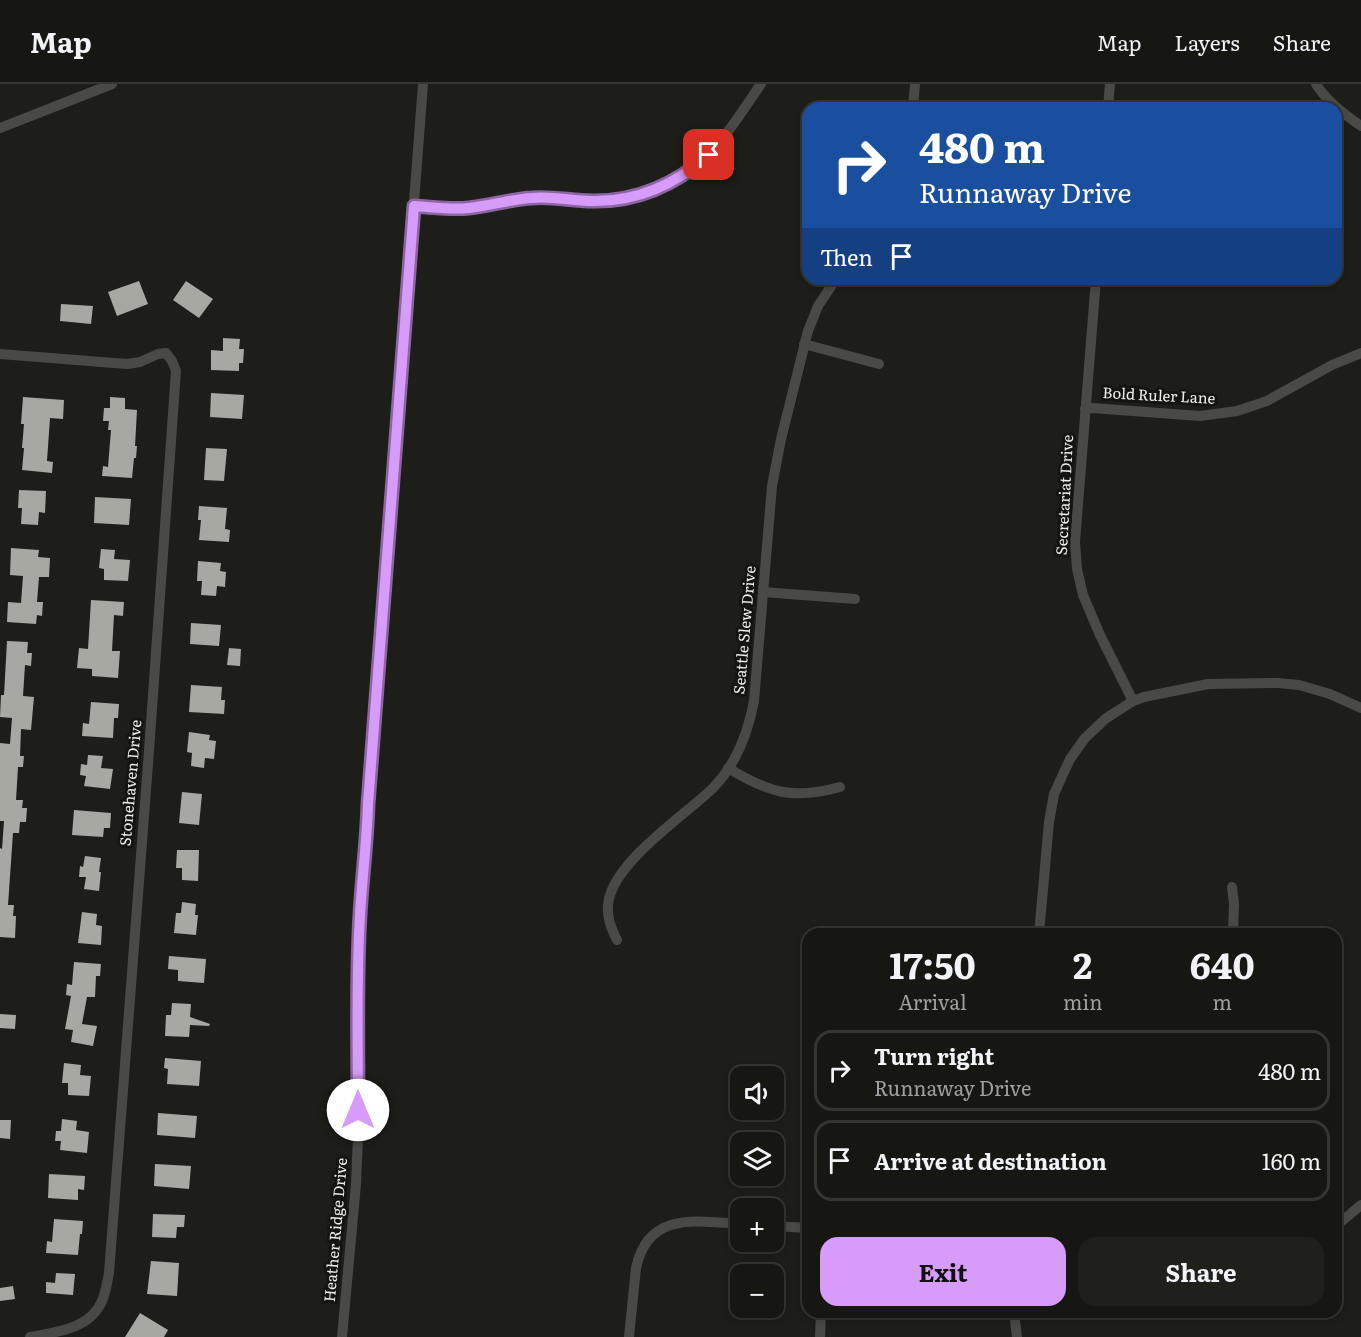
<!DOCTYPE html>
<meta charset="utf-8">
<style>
body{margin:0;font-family:Literata,serif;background:#1f1f1c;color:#f1f3f6;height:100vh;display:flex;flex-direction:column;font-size:22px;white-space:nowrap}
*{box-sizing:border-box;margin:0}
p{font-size:20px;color:#9e9fa0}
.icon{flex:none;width:33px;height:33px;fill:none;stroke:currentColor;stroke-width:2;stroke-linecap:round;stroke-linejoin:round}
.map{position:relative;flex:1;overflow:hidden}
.panel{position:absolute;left:802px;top:844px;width:540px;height:390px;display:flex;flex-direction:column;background:#161613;border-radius:18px;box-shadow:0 3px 9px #0003,0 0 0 2px #353533}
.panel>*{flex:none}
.guide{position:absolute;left:802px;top:18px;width:540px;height:183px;border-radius:18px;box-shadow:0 3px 9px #0003,0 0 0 2px #353533;background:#1a4fa0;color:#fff;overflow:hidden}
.tools{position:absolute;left:730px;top:982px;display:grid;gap:12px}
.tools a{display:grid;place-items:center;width:54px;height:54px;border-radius:12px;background:#161613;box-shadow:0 3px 9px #0003,0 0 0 2px #353533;font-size:30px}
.pin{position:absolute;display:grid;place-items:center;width:51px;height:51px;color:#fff;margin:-26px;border-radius:12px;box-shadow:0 3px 9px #0006}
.me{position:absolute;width:66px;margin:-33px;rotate:0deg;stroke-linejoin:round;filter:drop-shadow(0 0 4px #0008)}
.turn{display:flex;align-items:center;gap:21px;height:126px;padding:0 18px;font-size:27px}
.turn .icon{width:78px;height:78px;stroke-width:2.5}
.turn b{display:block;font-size:42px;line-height:51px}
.then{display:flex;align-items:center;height:57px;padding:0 18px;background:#0003;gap:12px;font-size:22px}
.eta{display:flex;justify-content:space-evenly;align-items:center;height:102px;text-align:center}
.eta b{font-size:36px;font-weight:700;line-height:42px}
.action{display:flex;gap:12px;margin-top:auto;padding:12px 18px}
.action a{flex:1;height:69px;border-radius:18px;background:#d79bf9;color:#111;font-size:24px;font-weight:700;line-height:69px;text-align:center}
.action a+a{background:#1f1f1c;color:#f1f3f6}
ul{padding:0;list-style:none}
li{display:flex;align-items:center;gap:18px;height:81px;margin:0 12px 9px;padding:0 6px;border:3px solid #353533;border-radius:18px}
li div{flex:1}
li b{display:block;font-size:22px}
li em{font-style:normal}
header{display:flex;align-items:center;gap:36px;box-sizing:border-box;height:84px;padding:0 30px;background:#161613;border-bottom:2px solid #353533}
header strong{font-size:28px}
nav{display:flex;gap:33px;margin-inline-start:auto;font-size:21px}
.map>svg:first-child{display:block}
.building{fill:#a7a8a2}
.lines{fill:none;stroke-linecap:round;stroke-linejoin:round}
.street{stroke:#494a45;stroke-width:10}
.route-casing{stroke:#8c65a2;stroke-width:15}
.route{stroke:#d79bf9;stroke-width:10}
.labels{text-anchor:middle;stroke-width:6;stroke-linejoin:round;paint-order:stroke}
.street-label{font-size:15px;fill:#eeeeeb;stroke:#141510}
</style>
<header>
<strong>Map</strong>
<nav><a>Map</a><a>Layers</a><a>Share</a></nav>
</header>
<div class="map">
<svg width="1361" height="1253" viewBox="0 0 1361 1253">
<rect width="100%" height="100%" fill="#1d1e19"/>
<g class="building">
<path d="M139,197l9,23 -31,12 -9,-24z"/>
<path d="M186,197l27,18 -14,19 -26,-18z"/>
<path d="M61,220l32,2 -2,18 -31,-3z"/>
<path d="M223,254l17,1 -1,10h5l-1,14h-4v8l-28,-1v-20l12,1z"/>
<path d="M211,309l33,2 -2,24 -32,-2z"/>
<path d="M23,313l41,3 -1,19 -13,-1 -3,43 6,1 -1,11 -30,-3 2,-22h-2l2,-24h-3z"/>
<path d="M110,313l15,1v11l12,1 -2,36h2l-1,12h-2l-2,20 -30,-2 1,-10 5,1 3,-37h-3l1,-9h-6l1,-13h6z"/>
<path d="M206,364l21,1 -3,32 -20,-1z"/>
<path d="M19,406l27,1 -1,22 -6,-1 -1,13 -17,-1 1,-16h-4z"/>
<path d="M95,413l36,2 -2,26 -35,-2z"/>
<path d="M199,422l28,2 -2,21 5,1 -1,12 -30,-2 2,-20h-3z"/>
<path d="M11,464l28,2 -1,7 12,1 -1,19h-10l-2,25h6l-1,14 -5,-1 -1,9 -29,-2 1,-20 13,1 2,-27 -13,-1z"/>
<path d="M101,465l14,1 -1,9 16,1 -2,21 -24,-1v-11l-5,-1z"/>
<path d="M198,477l23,2 -1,8 6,1 -1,15 -8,-1 -1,10 -15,-1 1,-14h-5z"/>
<path d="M91,516l33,2 -1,14 -9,-1 -2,36h8l-2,27 -26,-2v-7l-15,-1 2,-20 9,1z"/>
<path d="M191,539l30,2 -2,21 -29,-2z"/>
<path d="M7,557l21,1 -1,11h5l-1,13 -6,-1 -2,31 11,1 -3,33 -10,-1 -1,27h4l-1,11h-5l-2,33h7l-1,8h5l-1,14h-6l-1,11h-6l-5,72h6l-1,11h3l-1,22 -15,-1v-89l2,1 2,-28h-4v-78l10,1 2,-26 -12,-1 1,-22h3z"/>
<path d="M229,564l12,1 -1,17 -13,-1z"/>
<path d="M191,601l31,2 -1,13h4l-1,14 -35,-2z"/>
<path d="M91,618l28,2 -1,14h-4l-1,20 -31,-2 1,-13 6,1z"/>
<path d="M189,648l21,3 -1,5 7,1 -2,18 -9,-1 -1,10 -13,-2 1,-13 -5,-1z"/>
<path d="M88,671l15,1 -2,12 12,1 -3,20 -26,-3 2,-10 -6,-1 1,-11 6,1z"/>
<path d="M182,708l20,2 -3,31 -20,-2z"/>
<path d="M74,726l37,3 -1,15h-6l-1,9 -31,-2z"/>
<path d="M177,766h22l-1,31 -16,-1v-12h-6z"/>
<path d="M85,772l16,2 -2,14h2l-2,19 -15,-2 2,-12h-7l1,-11 3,1z"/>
<path d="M182,818l14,2 -1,11h3l-2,20 -22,-2 2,-20h5z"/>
<path d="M82,828l15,2 -1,11 6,1 -1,19 -23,-2z"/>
<path d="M169,872l37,3 -2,24 -26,-2v-11l-10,-1z"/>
<path d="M74,878l27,2 -1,12h-4l-1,21h-8l-5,27 15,2 -4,20 -22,-4 2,-12 -8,-1 6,-33 -5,-1 1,-11 5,1z"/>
<path d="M172,919l19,1 -1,13 20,7 -1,2 -19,-1 -1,12 -24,-1 1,-21h5z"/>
<path d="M0,930l16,1 -1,14 -15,-1z"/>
<path d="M165,974l36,3 -2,25 -32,-2 1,-15 -4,-1z"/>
<path d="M64,979l17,2 -1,10 11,1 -2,20 -21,-1v-12h-6z"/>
<path d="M158,1029l39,3 -2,22 -38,-3z"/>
<path d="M62,1035l15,2 -1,9 13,2 -2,21 -27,-3 1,-9h-6l1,-10h5z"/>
<path d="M0,1036h11l-1,19 -10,-1z"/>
<path d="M155,1080l36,2 -2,23 -35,-3z"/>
<path d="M49,1090l36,2 -1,14 -6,-1v11l-30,-2z"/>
<path d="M153,1130l32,1 -1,12h-7l-1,11 -24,-1z"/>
<path d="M54,1135l29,2 -1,13h-2l-2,21 -32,-2 1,-12 5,1z"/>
<path d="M151,1177l28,2 -2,33 -30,-2z"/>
<path d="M56,1189l19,1 -2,21 -27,-2v-11l9,1z"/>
<path d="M13,1202l2,13 -15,2v-13z"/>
<path d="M140,1229l28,17 -4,7h-39z"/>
</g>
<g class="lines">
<g class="street">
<path d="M1316,0c10,17 29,31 45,42"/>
<path d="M913,24l2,-24"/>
<path d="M1108,24l2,-24"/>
<path d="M0,44l112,-44"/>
<path d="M413,122c19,1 37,4 55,2 23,-2 45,-10 68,-11 27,0 54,6 82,3 31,-4 71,-23 92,-46 19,-21 35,-47 51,-70"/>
<path d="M1096,195l-21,263 2,27 6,26 17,40 33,66"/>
<path d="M804,260l75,20"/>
<path d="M0,270l127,10 13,-2 18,-8 8,-1 6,8 4,10 -27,380 -40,522c-2,9 -3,19 -7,28 -12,28 -45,31 -72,36"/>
<path d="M1085,325l7,-1 108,8 37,-5 30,-10 65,-36 29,-12"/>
<path d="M763,508l92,7"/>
<path d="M728,684c41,25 65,32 112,19"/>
<path d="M1232,803l2,17 -1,30"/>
<path d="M1039,850l10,-112 5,-28 16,-35 15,-21 20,-19 28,-18 11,-4 64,-13 70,-1 21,2 31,9 31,14"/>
<path d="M617,856c-6,-12 -10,-22 -9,-35 3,-42 78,-90 106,-118 23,-24 34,-54 40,-86l18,-215 9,-47 27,-108 10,-25 18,-27"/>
<path d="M774,1142l34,2"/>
<path d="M1336,1142l25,-21"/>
<path d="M1014,1228l3,25"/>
<path d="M342,1253l14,-153 2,-48 1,-182 1,-40 7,-74 1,-36 55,-720"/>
<path d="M629,1253l7,-69c12,-57 60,-47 105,-44"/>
<path d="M820,1253l1,-25"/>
</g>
</g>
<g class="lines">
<defs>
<path id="route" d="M358,1026c0,-65 -2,-130 2,-195 2,-37 7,-74 8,-111l46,-598c18,1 36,4 55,2 21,-2 42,-9 63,-10 20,-2 40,3 60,3 45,1 84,-17 117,-46"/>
</defs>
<use href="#route" class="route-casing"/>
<use href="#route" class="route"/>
</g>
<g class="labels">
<g class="street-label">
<text transform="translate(1159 312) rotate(3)" y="5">Bold Ruler Lane</text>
<text transform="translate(1065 411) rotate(-87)" y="5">Secretariat Drive</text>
<text transform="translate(745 546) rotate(-85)" y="5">Seattle Slew Drive</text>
<text transform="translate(131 699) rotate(-85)" y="5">Stonehaven Drive</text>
<text transform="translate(336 1146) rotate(-85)" y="5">Heather Ridge Drive</text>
</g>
</g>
</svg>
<div class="tools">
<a><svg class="icon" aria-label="sound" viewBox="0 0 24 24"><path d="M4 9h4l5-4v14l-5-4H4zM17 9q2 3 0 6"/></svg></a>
<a><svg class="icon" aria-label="layers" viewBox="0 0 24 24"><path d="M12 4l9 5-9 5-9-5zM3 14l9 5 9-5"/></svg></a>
<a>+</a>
<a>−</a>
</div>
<div class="pin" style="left:709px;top:71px;background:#d93025"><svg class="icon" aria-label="arrive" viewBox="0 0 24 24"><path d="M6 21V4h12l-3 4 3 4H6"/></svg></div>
<svg class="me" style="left:358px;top:1026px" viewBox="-20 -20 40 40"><circle r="19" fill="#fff"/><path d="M0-13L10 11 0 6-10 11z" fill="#d79bf9"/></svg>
<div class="guide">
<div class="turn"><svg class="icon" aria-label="right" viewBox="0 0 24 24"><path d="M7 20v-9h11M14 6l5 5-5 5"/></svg><div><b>480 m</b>Runnaway Drive</div></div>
<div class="then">Then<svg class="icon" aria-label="arrive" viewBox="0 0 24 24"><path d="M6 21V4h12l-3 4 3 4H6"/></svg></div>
</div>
<section class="panel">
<div class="eta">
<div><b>17:50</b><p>Arrival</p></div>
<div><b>2</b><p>min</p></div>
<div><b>640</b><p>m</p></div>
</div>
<ul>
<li><svg class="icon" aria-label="right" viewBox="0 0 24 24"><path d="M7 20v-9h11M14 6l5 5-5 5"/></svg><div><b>Turn right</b><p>Runnaway Drive</p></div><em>480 m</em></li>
<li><svg class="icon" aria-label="arrive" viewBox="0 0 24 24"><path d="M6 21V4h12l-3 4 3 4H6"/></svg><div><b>Arrive at destination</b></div><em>160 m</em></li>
</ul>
<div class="action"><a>Exit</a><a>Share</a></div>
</section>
</div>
